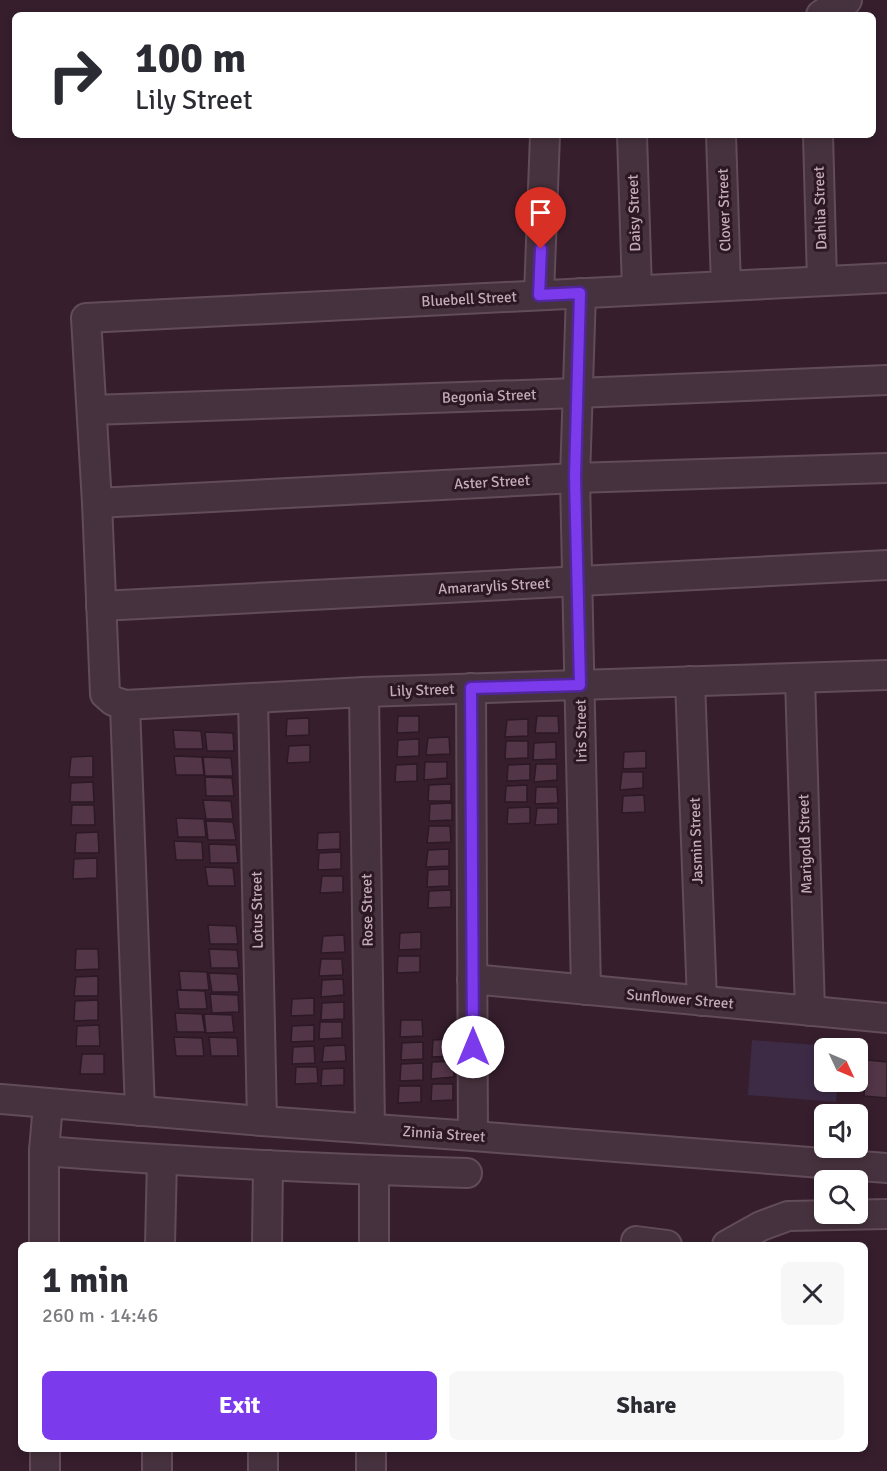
<!DOCTYPE html>
<meta charset="utf-8">
<style>
body{margin:0;font-family:Signika,sans-serif;background:#f7f7f7;color:#2b2b33;height:100vh;display:flex;flex-direction:column;font-size:22px;white-space:nowrap}
*{box-sizing:border-box;margin:0}
p{font-size:20px;color:#7c7c81}
.icon{flex:none;width:33px;height:33px;fill:none;stroke:currentColor;stroke-width:2;stroke-linecap:round;stroke-linejoin:round}
.map{position:relative;flex:1;overflow:hidden}
.drawer{position:absolute;left:18px;top:1242px;width:850px;height:210px;display:flex;flex-direction:column;background:#fff;border-radius:9px;box-shadow:0 3px 9px #0003}
.drawer>*{flex:none}
.banner{position:absolute;left:12px;top:12px;width:864px;height:126px;border-radius:9px;box-shadow:0 3px 9px #0003;background:#fff;color:#2b2b33;overflow:hidden}
.needle{width:39px;rotate:134deg}
.controls{position:absolute;left:814px;top:1038px;display:grid;gap:12px}
.controls a{display:grid;place-items:center;width:54px;height:54px;border-radius:9px;background:#fff;box-shadow:0 3px 9px #0003;font-size:30px}
.pin{position:absolute;display:grid;place-items:center;width:51px;height:51px;color:#fff;margin:-62px -26px;border-radius:50% 50% 50% 0;rotate:-45deg;box-shadow:0 0 6px #0007}
.pin .icon{rotate:45deg}
.me{position:absolute;width:66px;margin:-33px;rotate:0deg;stroke-linejoin:round;filter:drop-shadow(0 0 4px #0008)}
.turn{display:flex;align-items:center;gap:21px;height:126px;padding:0 24px;font-size:27px}
.turn .icon{width:78px;height:78px;stroke-width:2.5}
.turn b{display:block;font-size:42px;line-height:51px}
.round{display:grid;place-items:center;flex:none;width:63px;height:63px;border-radius:9px;background:#f7f7f7}
.headline{display:flex;align-items:center;justify-content:space-between;height:102px;padding:0 24px}
h1{font-size:36px;font-weight:800;line-height:45px}
.primary-button{display:flex;gap:12px;margin-top:auto;padding:12px 24px}
.primary-button a{flex:1;height:69px;border-radius:9px;background:#7c3aed;color:#fff;font-size:24px;font-weight:800;line-height:69px;text-align:center}
.primary-button a+a{background:#f7f7f7;color:#2b2b33}
.map>svg:first-child{display:block}
.green{fill:#3d2b46}
.building{fill:#523547;stroke:#2d1925;stroke-width:1.5}
.lines{fill:none;stroke-linecap:round;stroke-linejoin:round}
.minor-casing{stroke:#624c59;stroke-width:32}
.minor{stroke:#46323e;stroke-width:28}
.route-casing{stroke:#51269a;stroke-width:15}
.route{stroke:#7c3aed;stroke-width:10}
.labels{text-anchor:middle;stroke-width:6;stroke-linejoin:round;paint-order:stroke}
.street-label{font-size:15px;fill:#c4abb9;stroke:#2b1823}
</style>
<div class="map">
<svg width="887" height="1471" viewBox="0 0 887 1471">
<rect width="100%" height="100%" fill="#361e2d"/>
<path class="green" d="M752,1040l88,7v1h-15v34h13l-2,20 -88,-7z"/>
<g class="building">
<path d="M398,716h21v16l-22,1z"/>
<path d="M537,716h21l1,17h-24z"/>
<path d="M309,718v17l-23,1 1,-17z"/>
<path d="M528,719v17l-23,1 2,-17z"/>
<path d="M173,730l28,1 2,18h-28z"/>
<path d="M205,732l28,1 1,18h-27z"/>
<path d="M449,737l1,17 -24,1 2,-17z"/>
<path d="M419,739v17l-22,1 1,-17z"/>
<path d="M506,741h22v17l-23,1z"/>
<path d="M556,742v17l-23,1 1,-17z"/>
<path d="M310,745v17l-23,1 2,-17z"/>
<path d="M646,751v17l-23,1 1,-17z"/>
<path d="M93,756v21h-24l2,-20z"/>
<path d="M174,756l28,1 2,18h-28z"/>
<path d="M203,757l28,1 2,18h-28z"/>
<path d="M425,762h22v16l-23,2z"/>
<path d="M417,764v17l-22,1 1,-17z"/>
<path d="M530,764v16l-23,1 1,-16z"/>
<path d="M536,764h21v16l-23,2z"/>
<path d="M622,772h21v16l-23,2z"/>
<path d="M205,777l27,1 2,18h-28z"/>
<path d="M93,782l1,20h-24l1,-19z"/>
<path d="M451,784v17h-23l1,-16z"/>
<path d="M527,785v17h-22l1,-16z"/>
<path d="M536,787h21l1,16 -23,1z"/>
<path d="M644,795l1,17 -23,1 1,-17z"/>
<path d="M203,800l28,1 2,18h-27z"/>
<path d="M452,803v17l-23,1 1,-17z"/>
<path d="M72,805h22l1,20h-24z"/>
<path d="M530,807v16l-23,1 1,-16z"/>
<path d="M537,808h21v16l-23,1z"/>
<path d="M176,818l28,1 2,18h-28z"/>
<path d="M206,821l27,1 3,18h-28z"/>
<path d="M429,826h21l1,16 -24,1z"/>
<path d="M98,832l1,21h-24l1,-20z"/>
<path d="M340,832v17l-23,1 1,-17z"/>
<path d="M174,841l28,1 1,18h-27z"/>
<path d="M209,844l27,1 2,18h-28z"/>
<path d="M449,849v17l-23,1 2,-17z"/>
<path d="M341,852v17l-23,1 1,-17z"/>
<path d="M97,858v20l-24,1 1,-20z"/>
<path d="M205,867l28,1 2,18h-27z"/>
<path d="M449,869v17l-22,1 1,-17z"/>
<path d="M322,876h21v16l-23,1z"/>
<path d="M451,890v17l-23,1 1,-17z"/>
<path d="M208,925l28,1 2,18h-28z"/>
<path d="M421,932v17l-22,1 1,-17z"/>
<path d="M344,935l1,17 -24,1 2,-17z"/>
<path d="M76,949h22l1,20 -24,1z"/>
<path d="M209,949l28,1 2,18h-28z"/>
<path d="M398,956h22v16l-23,1z"/>
<path d="M321,959h21l1,16 -24,1z"/>
<path d="M179,971l28,1 2,18h-28z"/>
<path d="M209,973l28,1 2,18h-27z"/>
<path d="M98,976v20h-24l2,-19z"/>
<path d="M343,979l1,16 -23,2 1,-17z"/>
<path d="M177,990l28,1 2,18h-28z"/>
<path d="M210,994l28,1 1,17 -27,1z"/>
<path d="M314,998v17l-23,1 1,-17z"/>
<path d="M98,1000v20l-24,1 1,-20z"/>
<path d="M344,1002v17l-23,1 1,-17z"/>
<path d="M175,1013l27,1 3,18h-28z"/>
<path d="M204,1014l28,1 2,17 -28,1z"/>
<path d="M401,1020h21l1,16 -23,1z"/>
<path d="M320,1022h22v16l-23,1z"/>
<path d="M99,1025l1,21h-24l1,-20z"/>
<path d="M314,1025v16l-23,1 1,-16z"/>
<path d="M174,1037l28,1 2,18h-28z"/>
<path d="M209,1037l28,1 1,18h-27z"/>
<path d="M454,1039l1,17 -23,1 1,-17z"/>
<path d="M423,1042v17l-22,1 1,-17z"/>
<path d="M345,1045l1,16 -24,1 2,-16z"/>
<path d="M314,1046l1,17 -23,1 1,-17z"/>
<path d="M82,1054h22v20h-24z"/>
<path d="M867,1060l20,2v36l-23,-2z"/>
<path d="M454,1061v16l-23,2 1,-17z"/>
<path d="M423,1063v17l-23,1 1,-17z"/>
<path d="M296,1067h21l1,16 -23,1z"/>
<path d="M344,1068v17l-23,1 1,-17z"/>
<path d="M432,1084h21v16l-22,1z"/>
<path d="M399,1086h22v16l-23,1z"/>
</g>
<g class="lines">
<defs>
<g id="minor">
<path d="M821,15l15,-10 11,-5"/>
<path d="M632,135l5,155"/>
<path d="M721,135l5,151"/>
<path d="M818,135l4,146"/>
<path d="M887,278l-801,40 11,185 8,191 8,7 12,4 239,-13 523,-17"/>
<path d="M581,293l-6,185 11,512"/>
<path d="M539,295l6,-160"/>
<path d="M92,410l485,-17 310,-13"/>
<path d="M97,503l478,-25 312,-10"/>
<path d="M101,606l786,-41"/>
<path d="M800,678l10,333"/>
<path d="M690,681l12,320"/>
<path d="M471,688l2,448"/>
<path d="M364,692l6,436"/>
<path d="M253,699l9,422"/>
<path d="M125,705l15,406"/>
<path d="M472,979l415,39"/>
<path d="M1,1099l261,22 211,15 414,32"/>
<path d="M44,1151c141,11 282,18 423,22"/>
<path d="M636,1241l31,4"/>
<path d="M44,1245v-94l4,-47"/>
<path d="M160,1245l2,-85"/>
<path d="M267,1245l1,-80"/>
<path d="M374,1245v-74"/>
<path d="M727,1245l34,-19 27,-10 99,-2"/>
<path d="M45,1449v22"/>
<path d="M157,1471v-22"/>
<path d="M263,1471v-22"/>
<path d="M371,1471v-22"/>
</g>
</defs>
<use href="#minor" class="minor-casing"/>
<use href="#minor" class="minor"/>
</g>
<g class="lines">
<defs>
<path id="route" d="M473,1047l-2,-359 109,-3 -5,-208 5,-184 -41,2 2,-46"/>
</defs>
<use href="#route" class="route-casing"/>
<use href="#route" class="route"/>
</g>
<g class="labels">
<g class="street-label">
<text transform="translate(820 208) rotate(-92)" y="5">Dahlia Street</text>
<text transform="translate(724 210) rotate(-92)" y="5">Clover Street</text>
<text transform="translate(634 213) rotate(-92)" y="5">Daisy Street</text>
<text transform="translate(469 299) rotate(-3)" y="5">Bluebell Street</text>
<text transform="translate(489 396) rotate(-2)" y="5">Begonia Street</text>
<text transform="translate(492 482) rotate(-3)" y="5">Aster Street</text>
<text transform="translate(494 586) rotate(-3)" y="5">Amararylis Street</text>
<text transform="translate(422 690) rotate(-2)" y="5">Lily Street</text>
<text transform="translate(581 731) rotate(-91)" y="5">Iris Street</text>
<text transform="translate(696 841) rotate(-92)" y="5">Jasmin Street</text>
<text transform="translate(805 844) rotate(-92)" y="5">Marigold Street</text>
<text transform="translate(257 910) rotate(-91)" y="5">Lotus Street</text>
<text transform="translate(367 910) rotate(-91)" y="5">Rose Street</text>
<text transform="translate(680 999) rotate(5)" y="5">Sunflower Street</text>
<text transform="translate(444 1134) rotate(4)" y="5">Zinnia Street</text>
</g>
</g>
</svg>
<div class="controls">
<a><svg class="needle" viewBox="-14 -14 28 28"><path d="M0-13l5 13h-10z" fill="#e53935"/><path d="M0 13l5-13h-10z" fill="#7c7c81"/></svg></a>
<a><svg class="icon" aria-label="sound" viewBox="0 0 24 24"><path d="M4 9h4l5-4v14l-5-4H4zM17 9q2 3 0 6"/></svg></a>
<a><svg class="icon" aria-label="search" viewBox="0 0 24 24"><circle cx="10" cy="10" r="6"/><path d="M15 15l6 6"/></svg></a>
</div>
<div class="pin" style="left:541px;top:249px;background:#d93025"><svg class="icon" aria-label="arrive" viewBox="0 0 24 24"><path d="M6 21V4h12l-3 4 3 4H6"/></svg></div>
<svg class="me" style="left:473px;top:1047px" viewBox="-20 -20 40 40"><circle r="19" fill="#fff"/><path d="M0-13L10 11 0 6-10 11z" fill="#7c3aed"/></svg>
<div class="banner">
<div class="turn"><svg class="icon" aria-label="right" viewBox="0 0 24 24"><path d="M7 20v-9h11M14 6l5 5-5 5"/></svg><div><b>100 m</b>Lily Street</div></div>
</div>
<section class="drawer">
<div class="headline"><div><h1>1 min</h1><p>260 m · 14:46</p></div><a class="round"><svg class="icon" aria-label="close" viewBox="0 0 24 24"><path d="M6 6l12 12M18 6L6 18"/></svg></a></div>
<div class="primary-button"><a>Exit</a><a>Share</a></div>
</section>
</div>
